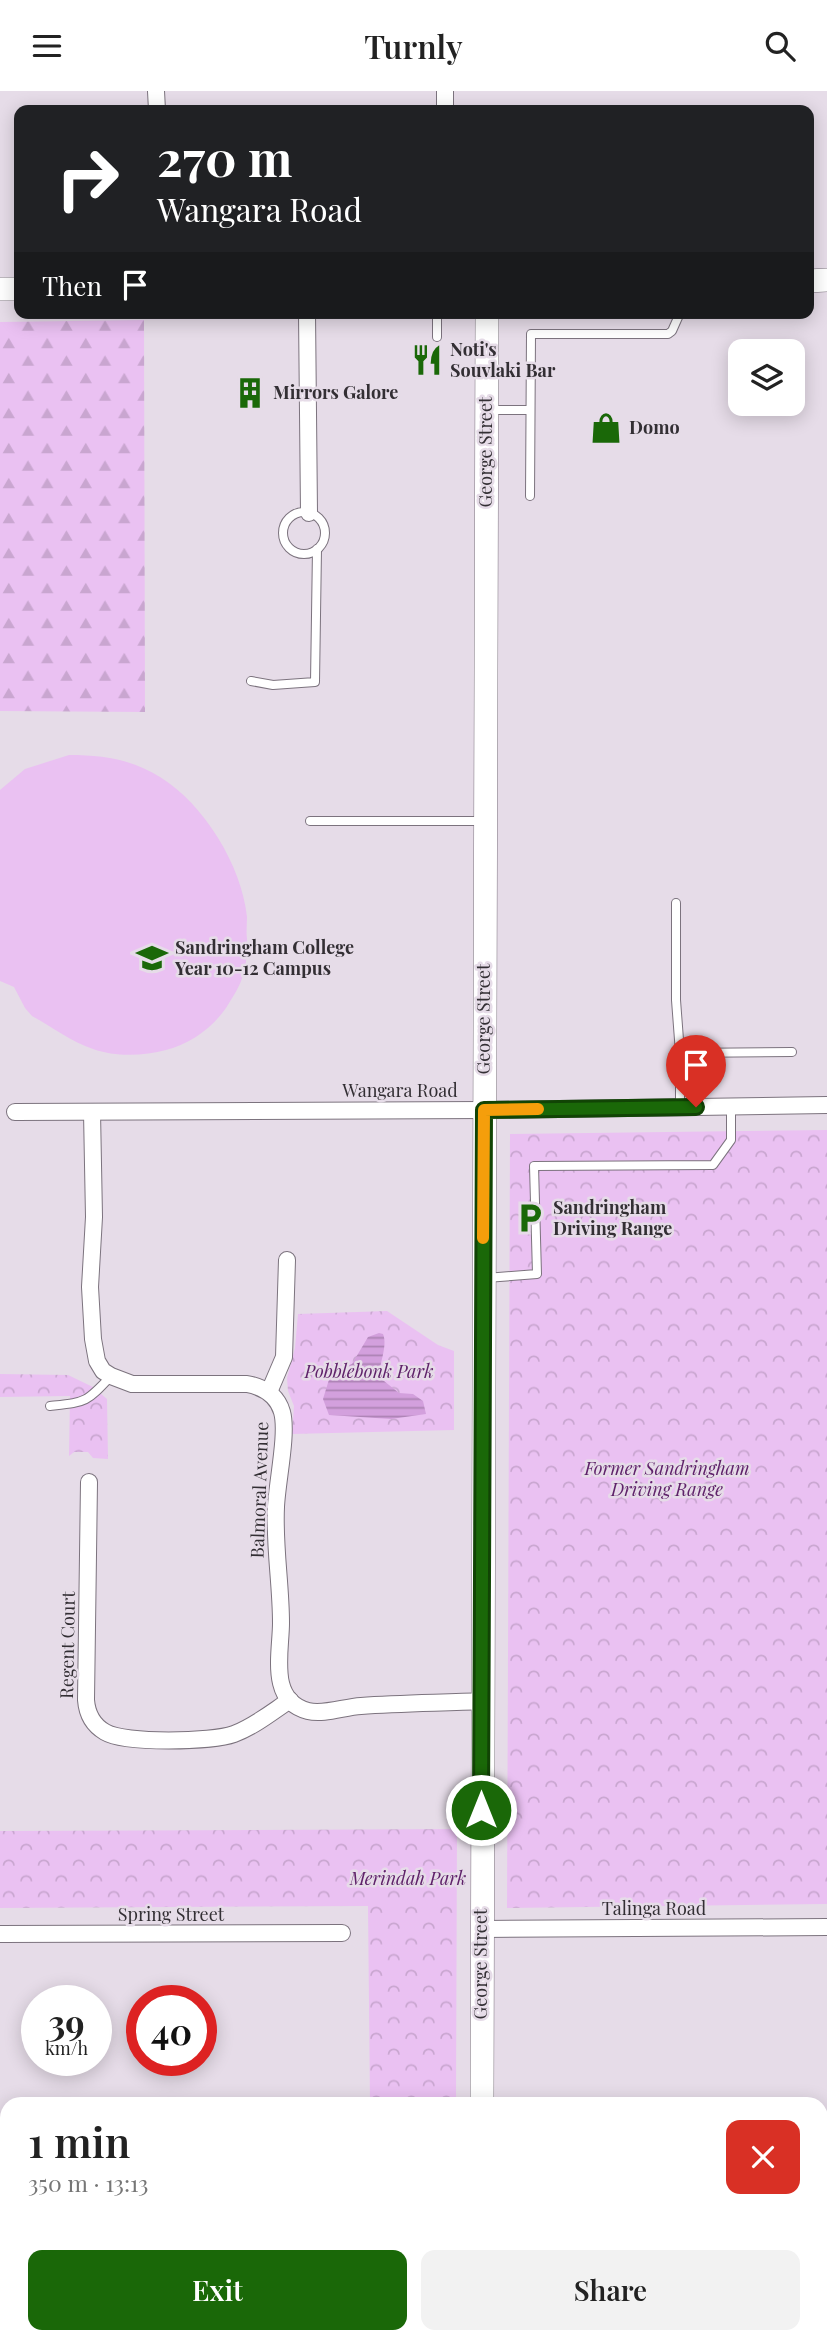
<!DOCTYPE html>
<meta charset="utf-8">
<style>
body{margin:0;font-family:"Playfair Display",serif;background:#f2f2f2;color:#222;height:100vh;display:flex;flex-direction:column;font-size:26px;white-space:nowrap}
*{box-sizing:border-box;margin:0}
p{font-size:23px;color:#767676}
.icon{flex:none;width:38px;height:38px;fill:none;stroke:currentColor;stroke-width:2;stroke-linecap:round;stroke-linejoin:round}
.map{position:relative;flex:1;overflow:hidden}
.side{position:absolute;left:0px;top:2006px;width:828px;height:247px;display:flex;flex-direction:column;background:#fff;border-radius:21px 21px 0 0;box-shadow:0 4px 18px #0003}
.side>*{flex:none}
.hud{position:absolute;left:14px;top:14px;width:800px;height:214px;border-radius:14px;box-shadow:0 4px 18px #0003;background:#202124;color:#fff;overflow:hidden}
.fabs{position:absolute;left:728px;top:248px;display:grid;gap:14px}
.fabs a{display:grid;place-items:center;width:77px;height:77px;border-radius:14px;background:#fff;box-shadow:0 4px 18px #0003;font-size:35px}
.speed{position:absolute;left:21px;top:1894px;display:flex;gap:14px;font-size:35px;font-weight:700;text-align:center}
.speed>*{display:grid;place-content:center;width:91px;height:91px;border-radius:50%;background:#fff;box-shadow:0 4px 18px #0003;line-height:1}
.speed small{font-size:18px;font-weight:400}
.speed .limit{border:10px solid #d22;background:#fff;color:#111}
.pin{position:absolute;display:grid;place-items:center;width:60px;height:60px;color:#fff;margin:-72px -30px;border-radius:50% 50% 50% 0;rotate:-45deg;box-shadow:0 0 7px #0007}
.pin .icon{rotate:45deg}
.me{position:absolute;width:77px;margin:-38px;rotate:0deg;stroke-linejoin:round;filter:drop-shadow(0 0 5px #0008)}
.turn{display:flex;align-items:center;gap:24px;height:147px;padding:0 28px;font-size:32px}
.turn .icon{width:91px;height:91px;stroke-width:2.5}
.turn b{display:block;font-size:49px;line-height:60px}
.then{display:flex;align-items:center;height:66px;padding:0 28px;background:#0003;gap:14px;font-size:26px}
.round{display:grid;place-items:center;flex:none;width:74px;height:74px;border-radius:14px;background:#f2f2f2}
.summary{display:flex;align-items:center;justify-content:space-between;height:119px;padding:0 28px}
h1{font-size:42px;font-weight:600;line-height:52px}
.button{display:flex;gap:14px;margin-top:auto;padding:14px 28px}
.button a{flex:1;height:80px;border-radius:14px;background:#1a6808;color:#fff;font-size:28px;font-weight:600;line-height:80px;text-align:center}
.button a+a{background:#f2f2f2;color:#222}
header{display:flex;justify-content:space-between;align-items:center;height:91px;padding:0 28px;background:#fff;font-size:32px;font-weight:600}
.map>svg:first-child{display:block}
.forest{fill:url(#forest-firs)}
.park{fill:url(#park-crowns)}
.pitch{fill:#eac1f2}
.water{fill:url(#water-rules)}
.lines{fill:none;stroke-linecap:round;stroke-linejoin:round}
.lane-casing{stroke:#7c737e;stroke-width:10}
.street-casing{stroke:#7c737e;stroke-width:18}
.secondary-casing{stroke:#7c737e;stroke-width:24}
.lane{stroke:#fff;stroke-width:8}
.street{stroke:#fff;stroke-width:16}
.secondary{stroke:#fff;stroke-width:23}
.route-casing{stroke:#114405;stroke-width:18}
.route{stroke:#1a6808;stroke-width:12}
.slow{stroke:#f59e0b;stroke-width:12}
.labels{text-anchor:middle;stroke-width:5;stroke-linejoin:round;paint-order:stroke}
.poi-label{font-size:18px;font-weight:bold;fill:#332f34;stroke:#e6dce8;text-anchor:start}
.street-label{font-size:18px;fill:#332f34;stroke:#e6dce8}
.park-label{font-size:18px;font-style:italic;fill:#5f226a;stroke:#e6dce8}
</style>
<header><svg class="icon" aria-label="menu" viewBox="0 0 24 24"><path d="M4 6h16M4 12h16M4 18h16"/></svg>Turnly<svg class="icon" aria-label="search" viewBox="0 0 24 24"><circle cx="10" cy="10" r="6"/><path d="M15 15l6 6"/></svg></header>
<div class="map">
<svg width="827" height="2252" viewBox="0 0 827 2252">
<defs>
<pattern id="forest-firs" width="22" height="20" patternUnits="userSpaceOnUse" patternTransform="scale(1.75)"><rect width="22" height="20" fill="#eac1f2"/><path d="M5 1l3.5 6h-7zM16 11l3.5 6h-7z" fill="#c9a6d0"/></pattern>
<pattern id="park-crowns" width="20" height="18" patternUnits="userSpaceOnUse" patternTransform="scale(1.75)"><rect width="20" height="18" fill="#eac1f2"/><path d="M2 6a3 3 0 1 1 6 0M12 15a3 3 0 1 1 6 0" fill="none" stroke="#c9a6d0"/></pattern>
<pattern id="water-rules" width="6" height="5" patternUnits="userSpaceOnUse" patternTransform="scale(1.75)"><rect width="6" height="5" fill="#d3a0dd"/><path d="M0 2.5h6" fill="none" stroke="#ac83b4"/></pattern>
</defs>
<rect width="100%" height="100%" fill="#e6dce8"/>
<path class="forest" d="M144,229l1,392 -145,-1v-389z"/>
<g class="park">
<path d="M827,1039v774l-320,4 3,-774z"/>
<path d="M387,1220l51,34 16,6v79l-162,4 2,-28 -6,-15 -1,-13 8,-30 3,-34z"/>
<path d="M0,1283l68,1 25,12 14,12 1,60 -15,-1 -5,-6h-14l-5,4 1,-60 -70,1z"/>
<path d="M457,1738l-1,274h-86l-2,-197 -368,2v-77z"/>
<path d="M336,2245h120v7h-119z"/>
</g>
<path class="pitch" d="M69,664c33,0 62,4 91,22 44,27 82,89 87,140 0,7 -1,15 0,22 0,12 0,24 -4,36 -3,12 -11,23 -17,33 -14,20 -36,36 -60,42 -22,6 -51,7 -73,-1 -21,-7 -41,-22 -61,-33l-7,-8 -11,-21 -14,-6v-191l25,-21z"/>
<path class="water" d="M379,1242l4,1c5,12 -4,30 -4,43l20,16 14,1 10,7 3,13 -35,5 -62,-4 -6,-16 8,-26 21,-9 16,-27z"/>
<g class="lines">
<defs>
<g id="lane">
<path d="M437,222v24"/>
<path d="M488,319h42"/>
<path d="M530,405l1,-162h137l4,-3 8,-18"/>
<circle cx="304" cy="442" r="21"/>
<path d="M251,590l22,4 42,-3 2,-133"/>
<path d="M310,730h172"/>
<path d="M676,812v97l4,53v54"/>
<path d="M680,962l112,-1"/>
<path d="M486,1187l51,-4 -3,-108 179,-1 18,-25v-33"/>
<path d="M50,1315c36,-4 36,-3 61,-30"/>
</g>
<g id="street">
<path d="M156,0l1,19"/>
<path d="M445,0v19"/>
<path d="M307,222l2,200"/>
<path d="M15,1021l469,-2 343,-5"/>
<path d="M92,1021l2,105 -4,70 3,52 4,22 6,10 8,5 21,8h115c16,3 30,11 35,28 6,21 -5,70 -6,95 -2,39 5,77 5,116 0,29 -13,78 27,88 16,4 36,-4 53,-5 40,-3 81,-3 122,-5"/>
<path d="M269,1301l15,-35 3,-97"/>
<path d="M89,1391l-3,218c1,13 7,25 19,32 20,12 107,10 129,2 21,-8 38,-22 56,-34"/>
<path d="M482,1838l345,-2"/>
<path d="M0,1843l342,-1"/>
<path d="M0,2135l7,-1"/>
</g>
<g id="secondary">
<path d="M808,190l19,-1"/>
<path d="M0,198h19"/>
<path d="M482,2012l5,-1790"/>
<path d="M481,2252v-7"/>
</g>
</defs>
<use href="#lane" class="lane-casing"/>
<use href="#street" class="street-casing"/>
<use href="#secondary" class="secondary-casing"/>
<use href="#lane" class="lane"/>
<use href="#street" class="street"/>
<use href="#secondary" class="secondary"/>
</g>
<g class="lines">
<defs>
<path id="route" d="M481,1719l3,-700 212,-3"/>
</defs>
<use href="#route" class="route-casing"/>
<use href="#route" class="route"/>
<path class="slow" d="M483,1147l1,-128 54,-1"/>
</g>
<defs>
<symbol id="restaurant-bare" viewBox="-9 -9 18 18"><path d="M-5-6h1v4h1v-4h1v4h1v-4h1v5L-1.5 .5V6h-2V.5L-5-1ZM5-6V6H3V1.5H1.5Q1.5-4 5-6Z" fill="#1a6808" stroke="#e6dce8" stroke-width="2.5" paint-order="stroke"/></symbol>
<symbol id="building-bare" viewBox="-9 -9 18 18"><path d="M-4-6H4V6H1V3H-1V6H-4ZM-2.5-4.3h1.7v1.8h-1.7ZM.8-4.3h1.7v1.8H.8ZM-2.5-1h1.7V.8h-1.7ZM.8-1h1.7V.8H.8Z" fill="#1a6808" stroke="#e6dce8" stroke-width="2.5" paint-order="stroke"/></symbol>
<symbol id="shop-bare" viewBox="-9 -9 18 18"><path d="M-5-2.5h2.3a2.7 3.5 0 0 1 5.4 0H5L5.5 6h-11ZM-1.5-2.5h3a1.5 2.3 0 0 0-3 0Z" fill="#1a6808" stroke="#e6dce8" stroke-width="2.5" paint-order="stroke"/></symbol>
<symbol id="school-bare" viewBox="-9 -9 18 18"><path d="M0-5L7-2L0 1L-7-2ZM-4 1L0 2.5L4 1V4Q0 6-4 4Z" fill="#1a6808" stroke="#e6dce8" stroke-width="2.5" paint-order="stroke"/></symbol>
<symbol id="parking-bare" viewBox="-9 -9 18 18"><path d="M-3.5-5.5H1a3.5 3.5 0 0 1 0 7H-1V5.5H-3.5ZM-1-3.4V-.6H.8a1.4 1.4 0 0 0 0-2.8Z" fill="#1a6808" stroke="#e6dce8" stroke-width="2.5" paint-order="stroke"/></symbol>
</defs>
<g fill-rule="evenodd">
<use href="#restaurant-bare" x="405" y="247" width="44" height="44"/>
<use href="#building-bare" x="228" y="280" width="44" height="44"/>
<use href="#shop-bare" x="584" y="315" width="44" height="44"/>
<use href="#school-bare" x="130" y="845" width="44" height="44"/>
<use href="#parking-bare" x="508" y="1105" width="44" height="44"/>
</g>
<g class="labels">
<g class="poi-label">
<text x="450" y="265">Noti's<tspan x="450" dy="21">Souvlaki Bar</tspan></text>
<text x="273" y="308">Mirrors Galore</text>
<text x="629" y="343">Domo</text>
<text x="175" y="863">Sandringham College<tspan x="175" dy="21">Year 10-12 Campus</tspan></text>
<text x="553" y="1123">Sandringham<tspan x="553" dy="21">Driving Range</tspan></text>
</g>
<g class="street-label">
<text transform="translate(486 361) rotate(-90)" y="6">George Street</text>
<text transform="translate(484 928) rotate(-90)" y="6">George Street</text>
<text x="400" y="1006">Wangara Road</text>
<text transform="translate(260 1399) rotate(-88)" y="6">Balmoral Avenue</text>
<text transform="translate(68 1554) rotate(-89)" y="6">Regent Court</text>
<text x="654" y="1824">Talinga Road</text>
<text x="171" y="1830">Spring Street</text>
<text transform="translate(481 1873) rotate(-90)" y="6">George Street</text>
</g>
<g class="park-label">
<text x="369" y="1287">Pobblebonk Park</text>
<text x="667" y="1384">Former Sandringham<tspan x="667" dy="21">Driving Range</tspan></text>
<text x="408" y="1794">Merindah Park</text>
</g>
</g>
</svg>
<div class="fabs">
<a><svg class="icon" aria-label="layers" viewBox="0 0 24 24"><path d="M12 4l9 5-9 5-9-5zM3 14l9 5 9-5"/></svg></a>
</div>
<div class="speed"><div>39<small>km/h</small></div><div class="limit">40</div></div>
<div class="pin" style="left:696px;top:1016px;background:#d93025"><svg class="icon" aria-label="arrive" viewBox="0 0 24 24"><path d="M6 21V4h12l-3 4 3 4H6"/></svg></div>
<svg class="me" style="left:481px;top:1719px" viewBox="-20 -20 40 40"><circle r="17" fill="#1a6808" stroke="#fff" stroke-width="3"/><path d="M0-11L8 9 0 5-8 9z" fill="#fff"/></svg>
<div class="hud">
<div class="turn"><svg class="icon" aria-label="right" viewBox="0 0 24 24"><path d="M7 20v-9h11M14 6l5 5-5 5"/></svg><div><b>270 m</b>Wangara Road</div></div>
<div class="then">Then<svg class="icon" aria-label="arrive" viewBox="0 0 24 24"><path d="M6 21V4h12l-3 4 3 4H6"/></svg></div>
</div>
<section class="side">
<div class="summary"><div><h1>1 min</h1><p>350 m · 13:13</p></div><a class="round" style="background:#d93025;color:#fff"><svg class="icon" aria-label="close" viewBox="0 0 24 24"><path d="M6 6l12 12M18 6L6 18"/></svg></a></div>
<div class="button"><a>Exit</a><a>Share</a></div>
</section>
</div>
